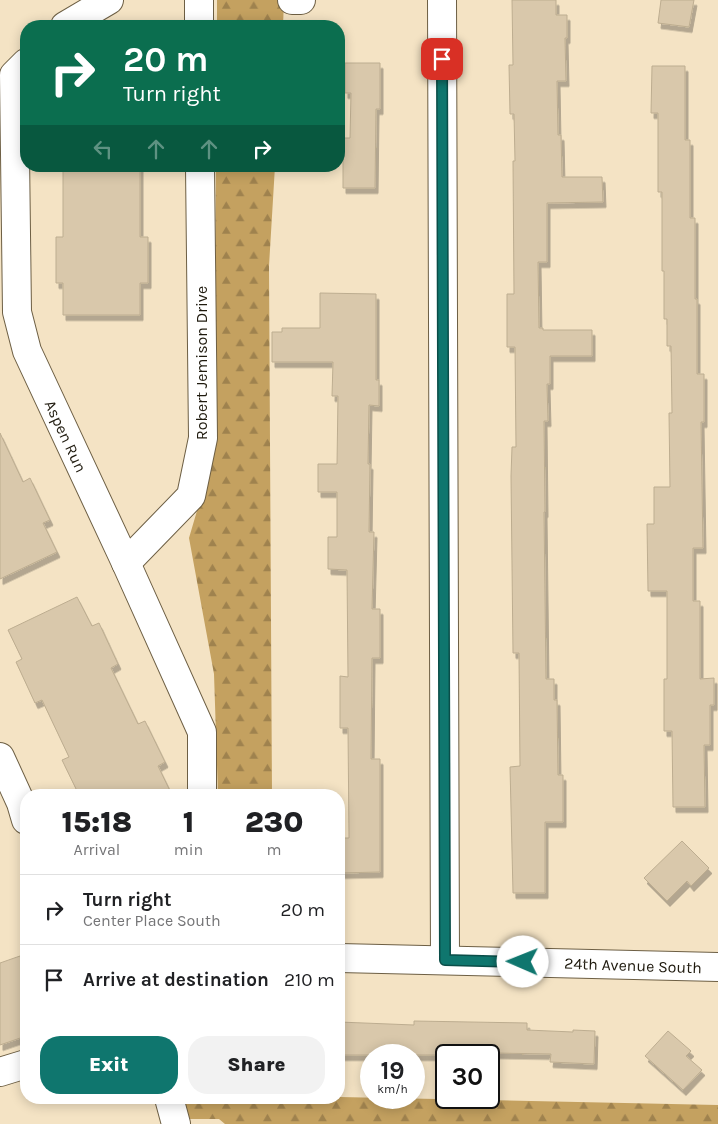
<!DOCTYPE html>
<style>
body{margin:0;font-family:Karla,sans-serif;background:#f2f2f2;color:#202124;height:100vh;display:flex;flex-direction:column;font-size:19px;white-space:nowrap}
*{box-sizing:border-box;margin:0}
p{font-size:16px;color:#757577}
.icon{flex:none;width:28px;height:28px;fill:none;stroke:currentColor;stroke-width:2;stroke-linecap:round;stroke-linejoin:round}
.map{position:relative;flex:1;overflow:hidden}
.side{position:absolute;left:20px;top:789px;width:325px;height:315px;display:flex;flex-direction:column;background:#fff;border-radius:20px;box-shadow:0 2px 12px #0003}
.side>*{flex:none}
.guide{position:absolute;left:20px;top:20px;width:325px;height:152px;border-radius:20px;box-shadow:0 2px 12px #0003;background:#0b6e4f;color:#fff;overflow:hidden}
.speed{position:absolute;left:360px;top:1044px;display:flex;gap:10px;font-size:25px;font-weight:700;text-align:center}
.speed>*{display:grid;place-content:center;width:65px;height:65px;border-radius:50%;background:#fff;box-shadow:0 2px 12px #0003;line-height:1}
.speed small{font-size:12px;font-weight:400}
.speed .limit{border:2px solid #111;border-radius:8px;background:#fff;color:#111}
.pin{position:absolute;display:grid;place-items:center;width:42px;height:42px;color:#fff;margin:-21px;border-radius:10px;box-shadow:0 2px 8px #0006}
.me{position:absolute;width:55px;margin:-28px;rotate:271deg;stroke-linejoin:round;filter:drop-shadow(0 0 4px #0008)}
.turn{display:flex;align-items:center;gap:18px;height:105px;padding:0 20px;font-size:22px}
.turn .icon{width:65px;height:65px;stroke-width:2.5}
.turn b{display:block;font-size:35px;line-height:42px}
.lanes{display:flex;align-items:center;height:48px;padding:0 20px;background:#0003;justify-content:center;gap:25px;direction:ltr}
.lanes .off{opacity:.35}
.eta{display:flex;justify-content:space-evenly;align-items:center;height:85px;text-align:center}
.eta b{font-size:30px;font-weight:800;line-height:35px}
.button{display:flex;gap:10px;margin-top:auto;padding:10px 20px}
.button a{flex:1;height:58px;border-radius:20px;background:#0f766e;color:#fff;font-size:20px;font-weight:800;line-height:58px;text-align:center}
.button a+a{background:#f2f2f2;color:#202124}
ul{padding:0;list-style:none}
li{display:flex;align-items:center;gap:15px;height:70px;padding:0 20px;border-top:1px solid #e0e0e0}
li div{flex:1}
li b{display:block;font-size:19px}
li em{font-style:normal}
.map>svg:first-child{display:block}
.forest{fill:url(#forest-firs)}
.building{fill:#d9c8ab;stroke:#bdad90;filter:url(#shadow)}
.lines{fill:none;stroke-linecap:round;stroke-linejoin:round}
.minor-casing{stroke:#6d5f44;stroke-width:30}
.minor{stroke:#fff;stroke-width:28}
.route-casing{stroke:#0a4d48;stroke-width:12}
.route{stroke:#0f766e;stroke-width:9}
.labels{text-anchor:middle;stroke-width:4;stroke-linejoin:round;paint-order:stroke}
.street-label{font-size:16px;fill:#1f1a0e;stroke:#fff}
</style>
<div class="map">
<svg width="718" height="1124" viewBox="0 0 718 1124">
<defs>
<pattern id="forest-firs" width="22" height="20" patternUnits="userSpaceOnUse" patternTransform="scale(1.25)"><rect width="22" height="20" fill="#c4a160"/><path d="M5 1l3.5 6h-7zM16 11l3.5 6h-7z" fill="#9f824e"/></pattern>
<filter id="shadow"><feDropShadow dx="3" dy="5.5" stdDeviation="0" flood-color="#0004"/></filter>
</defs>
<rect width="100%" height="100%" fill="#f4e3c4"/>
<g class="forest">
<path d="M217,0h67l-1,26h-66z"/>
<path d="M216,166h59l-6,100 3,529h-54l-4,-121 -25,-136 25,-85z"/>
<path d="M339,1097l379,8v19h-493l-6,-5h-34l-4,-21z"/>
</g>
<g class="building">
<path d="M512,0h44v15h11v23h-2l1,43h-9l1,54h3l1,42h40l1,25 -56,1v59h-9l1,66h4v2h49v26h-42v28h-3l1,37h-4l1,91h-1l2,167h8v21h3l1,75h5v47h-18v71h-32l-3,-126 10,-1 -1,-113h-6l-2,-177 1,-29h4l-1,-100h-8v-53h7l-1,-133h2l-1,-47h-4l-1,-49h4z"/>
<path d="M661,0h33l-5,27 -31,-4z"/>
<path d="M345,63h35v46h-4l-1,79h-32v-50h7l1,-45h-6z"/>
<path d="M652,66h33v74h5v78h5v81h2v75h7v48h-3l2,126h-10v53h7v78l14,-1v27h-4v40h-6l1,62h-32l-1,-76h-8v-52h3v-88h-19l-1,-67h7v-37h16l-1,-74h3l-1,-67h-4v-27h-3v-48h-2v-79h-4v-79h-7z"/>
<path d="M63,166h77v71h8v46h-8v32h-77v-32h-7v-46h7z"/>
<path d="M320,293l56,1v86h3v26l-10,-1 -1,59h2l-1,68h5l-2,77h8v49h-8l-1,101h9v113l-41,1v-35h10l-1,-110h-8v-52l8,1 -1,-107 -19,-1v-32h9v-45h-19v-28h19l1,-68h-6l1,-34h-61v-30h10v-4h38z"/>
<path d="M0,433l23,49 7,-4 20,42 -7,3 14,29 -57,27z"/>
<path d="M77,597l15,29 7,-3 19,41 -7,4 27,56 7,-3 20,41 -7,4 14,29h-93l-17,-35 7,-3 -27,-57 -7,3 -19,-41 6,-3 -14,-29z"/>
<path d="M682,841l27,27 -18,18 -4,-5 -20,20 -23,-23z"/>
<path d="M20,956l6,19v61l-26,9v-82z"/>
<path d="M414,1021l113,2v7l46,2v-2l22,1 -1,33 -44,-2 1,-8 -58,-1v2h-154v-33l75,3z"/>
<path d="M668,1031l23,20 -5,5 16,14 -19,20 -38,-34z"/>
</g>
<g class="lines">
<defs>
<g id="minor">
<path d="M199,0v26"/>
<path d="M292,0h9"/>
<path d="M442,0l3,960"/>
<path d="M65,26l44,-26"/>
<path d="M26,63l-12,12 3,237 10,39 99,212 76,169v63"/>
<path d="M126,563l65,-67 12,-58 -3,-272"/>
<path d="M0,757l21,46 5,17"/>
<path d="M339,958l379,9"/>
<path d="M0,1072l26,-8"/>
<path d="M169,1098l7,26"/>
</g>
</defs>
<use href="#minor" class="minor-casing"/>
<use href="#minor" class="minor"/>
</g>
<g class="lines">
<defs>
<path id="route" d="M442,59l3,901 78,2"/>
</defs>
<use href="#route" class="route-casing"/>
<use href="#route" class="route"/>
</g>
<g class="labels">
<g class="street-label">
<text transform="translate(201 363) rotate(-90)" y="6">Robert Jemison Drive</text>
<text transform="translate(66 436) rotate(65)" y="6">Aspen Run</text>
<text transform="translate(633 965) rotate(2)" y="6">24th Avenue South</text>
</g>
</g>
</svg>
<div class="speed"><div>19<small>km/h</small></div><div class="limit">30</div></div>
<div class="pin" style="left:442px;top:59px;background:#d93025"><svg class="icon" aria-label="arrive" viewBox="0 0 24 24"><path d="M6 21V4h12l-3 4 3 4H6"/></svg></div>
<svg class="me" style="left:523px;top:962px" viewBox="-20 -20 40 40"><circle r="19" fill="#fff"/><path d="M0-13L10 11 0 6-10 11z" fill="#0f766e"/></svg>
<div class="guide">
<div class="turn"><svg class="icon" aria-label="right" viewBox="0 0 24 24"><path d="M7 20v-9h11M14 6l5 5-5 5"/></svg><div><b>20 m</b>Turn right</div></div>
<div class="lanes"><svg class="icon off" aria-label="left" viewBox="0 0 24 24"><path d="M17 20v-9H6M10 6l-5 5 5 5"/></svg><svg class="icon off" aria-label="ahead" viewBox="0 0 24 24"><path d="M12 20V5M6 11l6-6 6 6"/></svg><svg class="icon off" aria-label="ahead" viewBox="0 0 24 24"><path d="M12 20V5M6 11l6-6 6 6"/></svg><svg class="icon" aria-label="right" viewBox="0 0 24 24"><path d="M7 20v-9h11M14 6l5 5-5 5"/></svg></div>
</div>
<section class="side">
<div class="eta">
<div><b>15:18</b><p>Arrival</p></div>
<div><b>1</b><p>min</p></div>
<div><b>230</b><p>m</p></div>
</div>
<ul>
<li><svg class="icon" aria-label="right" viewBox="0 0 24 24"><path d="M7 20v-9h11M14 6l5 5-5 5"/></svg><div><b>Turn right</b><p>Center Place South</p></div><em>20 m</em></li>
<li><svg class="icon" aria-label="arrive" viewBox="0 0 24 24"><path d="M6 21V4h12l-3 4 3 4H6"/></svg><div><b>Arrive at destination</b></div><em>210 m</em></li>
</ul>
<div class="button"><a>Exit</a><a>Share</a></div>
</section>
</div>
